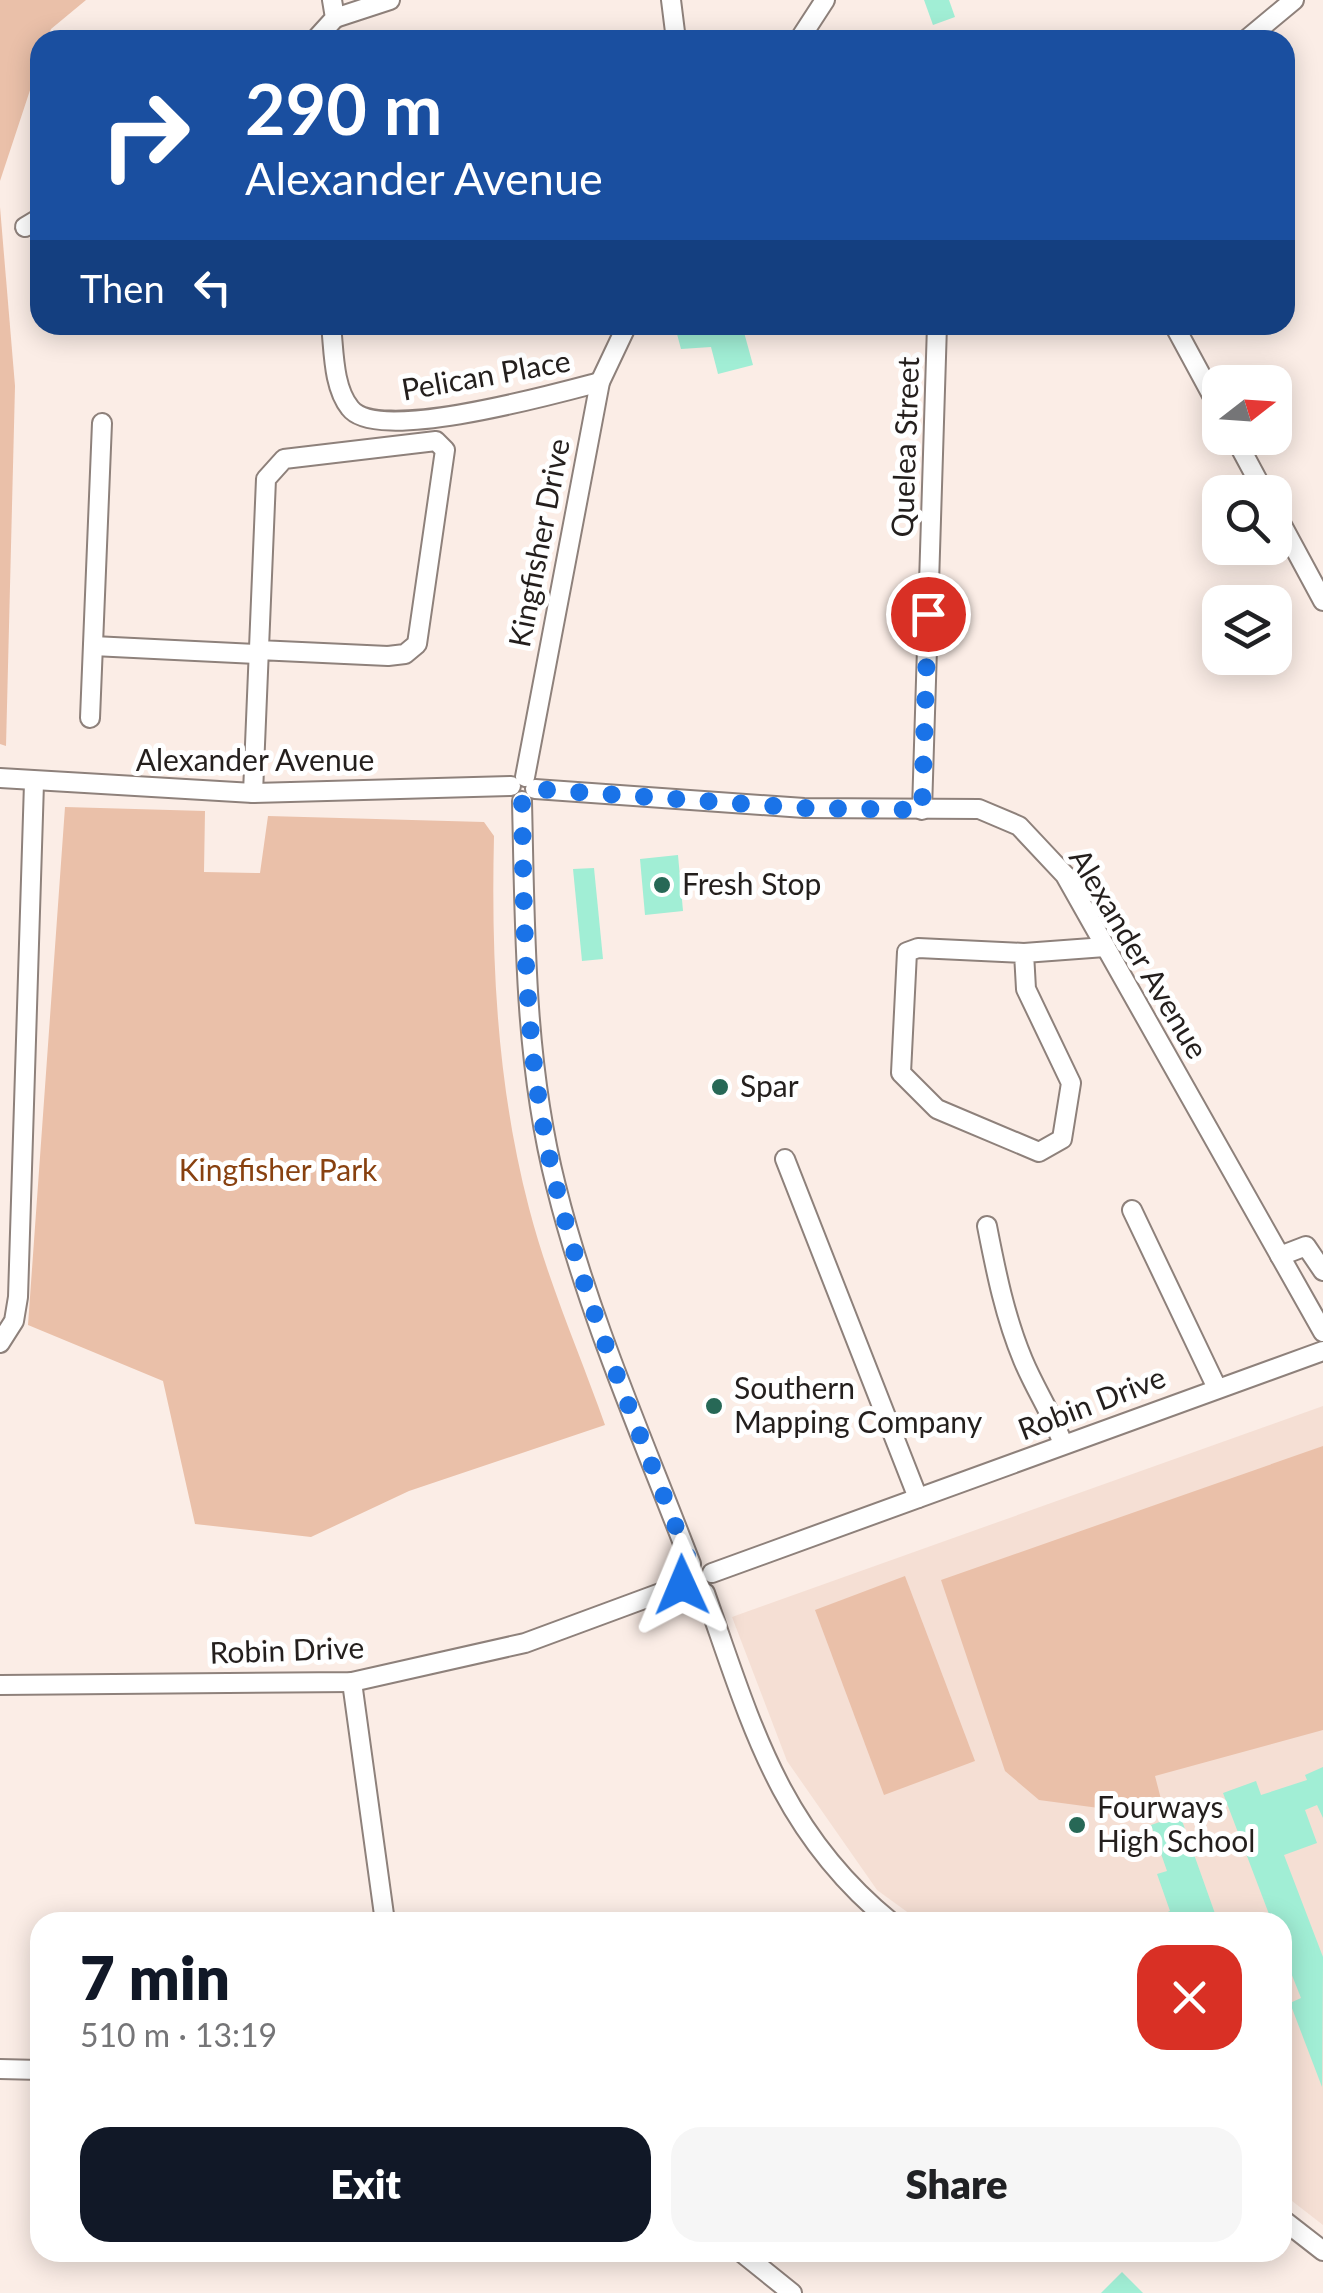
<!DOCTYPE html>
<meta charset="utf-8">
<style>
body{margin:0;font-family:Lato,sans-serif;background:#f6f6f6;color:#202124;height:100vh;display:flex;flex-direction:column;font-size:38px;white-space:nowrap}
*{box-sizing:border-box;margin:0}
p{font-size:32px;color:#757577}
.icon{flex:none;width:55px;height:55px;fill:none;stroke:currentColor;stroke-width:2;stroke-linecap:round;stroke-linejoin:round}
.map{position:relative;flex:1;overflow:hidden}
.panel{position:absolute;left:30px;top:1912px;width:1262px;height:350px;display:flex;flex-direction:column;background:#fff;border-radius:30px;box-shadow:0 5px 25px #0003}
.panel>*{flex:none}
.top-card{position:absolute;left:30px;top:30px;width:1265px;height:305px;border-radius:30px;box-shadow:0 5px 25px #0003;background:#1a4fa0;color:#fff;overflow:hidden}
.needle{width:65px;rotate:73deg}
.controls{position:absolute;left:1202px;top:365px;display:grid;gap:20px}
.controls a{display:grid;place-items:center;width:90px;height:90px;border-radius:20px;background:#fff;box-shadow:0 5px 25px #0003;font-size:50px}
.pin{position:absolute;display:grid;place-items:center;width:85px;height:85px;color:#fff;margin:-42px;border:5px solid #fff;border-radius:50%;box-shadow:0 2px 10px #0007}
.me{position:absolute;width:110px;margin:-55px;rotate:359deg;stroke-linejoin:round;filter:drop-shadow(0 0 8px #0008)}
.turn{display:flex;align-items:center;gap:35px;height:210px;padding:0 50px;font-size:45px}
.turn .icon{width:130px;height:130px;stroke-width:2.5}
.turn b{display:block;font-size:70px;line-height:85px}
.then{display:flex;align-items:center;height:95px;padding:0 50px;background:#0003;gap:20px;font-size:38px}
.round{display:grid;place-items:center;flex:none;width:105px;height:105px;border-radius:30px;background:#f6f6f6}
.head{display:flex;align-items:center;justify-content:space-between;height:170px;padding:0 50px}
h1{font-size:60px;font-weight:800;line-height:75px;color:#111827}
.action{display:flex;gap:20px;margin-top:auto;padding:20px 50px}
.action a{flex:1;height:115px;border-radius:30px;background:#111827;color:#fff;font-size:40px;font-weight:800;line-height:115px;text-align:center}
.action a+a{background:#f6f6f6;color:#202124}
.map>svg:first-child{display:block}
.built{fill:#f5dfd4}
.green{fill:#eac0a9}
.building{fill:#a1eed5}
.lines{fill:none;stroke-linecap:round;stroke-linejoin:round}
.minor-casing{stroke:#8e817b;stroke-width:22}
.minor{stroke:#fff;stroke-width:18}
.route{stroke:#1a73e8;stroke-width:18;stroke-dasharray:0 32.4}
.poi-dot{fill:#276856;stroke:#fff;stroke-width:4}
.labels{text-anchor:middle;stroke-width:10;stroke-linejoin:round;paint-order:stroke}
.street-label{font-size:30px;fill:#241f1d;stroke:#fff}
.poi-label{font-size:30px;fill:#241f1d;stroke:#fff;text-anchor:start}
.park-label{font-size:30px;fill:#884110;stroke:#fff}
</style>
<div class="map">
<svg width="1323" height="2293" viewBox="0 0 1323 2293">
<rect width="100%" height="100%" fill="#fbede6"/>
<path class="built" d="M1323,1406v819l-40,-31 -1,-272h-361l-44,-32 -90,-129 -55,-144z"/>
<g class="green">
<path d="M0,0h86l-35,29 -4,11h-7v20l-40,121z"/>
<path d="M0,207l15,179 -9,360 -6,-2z"/>
<path d="M65,807l140,4 -1,61 56,1 8,-57 216,6 10,14c-3,126 3,249 35,372 19,74 51,146 76,217l-196,66 -98,46 -116,-13 -32,-143 -135,-56z"/>
<path d="M1323,1446v284l-168,46 7,27 -11,12 -112,-15 -34,-29 -64,-191z"/>
<path d="M905,1576l70,185 -91,34 -69,-185z"/>
</g>
<g class="building">
<path d="M924,0h25l6,17 -22,8z"/>
<path d="M711,325h31l11,40 -35,9 -7,-27 -30,2 -4,-15z"/>
<path d="M678,855l5,56 -38,4 -5,-56z"/>
<path d="M594,868l9,91 -21,2 -9,-92z"/>
<path d="M1323,1767v51l-6,-13 -12,5 12,33 -33,12 39,102 -1,130 -32,-84 11,-5 -19,-48v-28h-10l-49,-129 33,-12 5,14 46,-15 -2,-5z"/>
<path d="M1180,1815l38,107h-73l25,-11 -13,-37 10,-3 -16,-46z"/>
<path d="M1122,2272l21,21h-42z"/>
</g>
<g class="lines">
<defs>
<g id="minor">
<path d="M671,0l5,40"/>
<path d="M335,18l55,-18"/>
<path d="M315,40l20,-22 -3,-18"/>
<path d="M799,40l26,-40"/>
<path d="M1246,40l48,-40"/>
<path d="M25,227l15,-9"/>
<path d="M331,325c3,26 2,62 19,83 27,36 208,-15 250,-26"/>
<path d="M1174,325l46,85"/>
<path d="M1235,438l29,54"/>
<path d="M1275,512l48,89"/>
<path d="M93,646l165,8"/>
<path d="M90,718l12,-295"/>
<path d="M525,777l75,-395 27,-57"/>
<path d="M0,778l253,15 258,-7"/>
<path d="M535,789l269,19 175,1 40,17 46,49 258,457"/>
<path d="M253,793l13,-314 18,-20 152,-18 9,9 -28,194 -12,10 -17,2 -130,-6"/>
<path d="M522,801c3,129 2,259 34,385 32,129 87,253 135,378"/>
<path d="M922,810l15,-485"/>
<path d="M1024,953l-106,-5 -11,4 -6,121 36,36 102,43 23,-13 9,-56 -45,-94 -2,-36 81,-6"/>
<path d="M785,1159l133,339"/>
<path d="M1132,1210l84,176"/>
<path d="M987,1226c9,46 18,91 36,134 12,29 29,54 40,84"/>
<path d="M1280,1256l26,-10 17,25"/>
<path d="M0,1343l14,-22 4,-24 16,-514"/>
<path d="M712,1573l611,-222"/>
<path d="M705,1593c46,130 74,238 186,329"/>
<path d="M352,1682l33,240"/>
<path d="M0,1685l352,-3 173,-39 157,-58"/>
<path d="M0,2069l40,1"/>
<path d="M1282,2219l41,32"/>
<path d="M741,2252l51,41"/>
</g>
</defs>
<use href="#minor" class="minor-casing"/>
<use href="#minor" class="minor"/>
</g>
<g class="lines">
<path class="route" d="M682,1585l1,-14 7,-7c-47,-125 -102,-249 -134,-378 -32,-126 -32,-256 -34,-385l13,-12 269,19 118,2 6,-196"/>
</g>
<g class="poi-dot">
<circle cx="662" cy="885" r="10"/>
<circle cx="720" cy="1087" r="10"/>
<circle cx="714" cy="1406" r="10"/>
<circle cx="1077" cy="1825" r="10"/>
</g>
<g class="labels">
<g class="street-label">
<text transform="translate(486 376) rotate(-10)" y="10">Pelican Place</text>
<text transform="translate(906 447) rotate(-88)" y="10">Quelea Street</text>
<text transform="translate(540 543) rotate(-79)" y="10">Kingfisher Drive</text>
<text x="255" y="771">Alexander Avenue</text>
<text transform="translate(1138 954) rotate(59)" y="10">Alexander Avenue</text>
<text transform="translate(1092 1404) rotate(-21)" y="10">Robin Drive</text>
<text transform="translate(287 1651) rotate(-2)" y="10">Robin Drive</text>
</g>
<g class="poi-label">
<text x="682" y="895">Fresh Stop</text>
<text x="740" y="1097">Spar</text>
<text x="734" y="1399">Southern<tspan x="734" dy="34">Mapping Company</tspan></text>
<text x="1097" y="1818">Fourways<tspan x="1097" dy="34">High School</tspan></text>
</g>
<g class="park-label">
<text x="278" y="1181">Kingfisher Park</text>
</g>
</g>
</svg>
<div class="controls">
<a><svg class="needle" viewBox="-14 -14 28 28"><path d="M0-13l5 13h-10z" fill="#e53935"/><path d="M0 13l5-13h-10z" fill="#757577"/></svg></a>
<a><svg class="icon" aria-label="search" viewBox="0 0 24 24"><circle cx="10" cy="10" r="6"/><path d="M15 15l6 6"/></svg></a>
<a><svg class="icon" aria-label="layers" viewBox="0 0 24 24"><path d="M12 4l9 5-9 5-9-5zM3 14l9 5 9-5"/></svg></a>
</div>
<div class="pin" style="left:928px;top:614px;background:#d93025"><svg class="icon" aria-label="arrive" viewBox="0 0 24 24"><path d="M6 21V4h12l-3 4 3 4H6"/></svg></div>
<svg class="me" style="left:682px;top:1585px" viewBox="-20 -20 40 40"><path d="M0-17L14 15 0 8-14 15z" fill="#1a73e8" stroke="#fff" stroke-width="4"/></svg>
<div class="top-card">
<div class="turn"><svg class="icon" aria-label="right" viewBox="0 0 24 24"><path d="M7 20v-9h11M14 6l5 5-5 5"/></svg><div><b>290 m</b>Alexander Avenue</div></div>
<div class="then">Then<svg class="icon" aria-label="left" viewBox="0 0 24 24"><path d="M17 20v-9H6M10 6l-5 5 5 5"/></svg></div>
</div>
<section class="panel">
<div class="head"><div><h1>7 min</h1><p>510 m · 13:19</p></div><a class="round" style="background:#d93025;color:#fff"><svg class="icon" aria-label="close" viewBox="0 0 24 24"><path d="M6 6l12 12M18 6L6 18"/></svg></a></div>
<div class="action"><a>Exit</a><a>Share</a></div>
</section>
</div>
